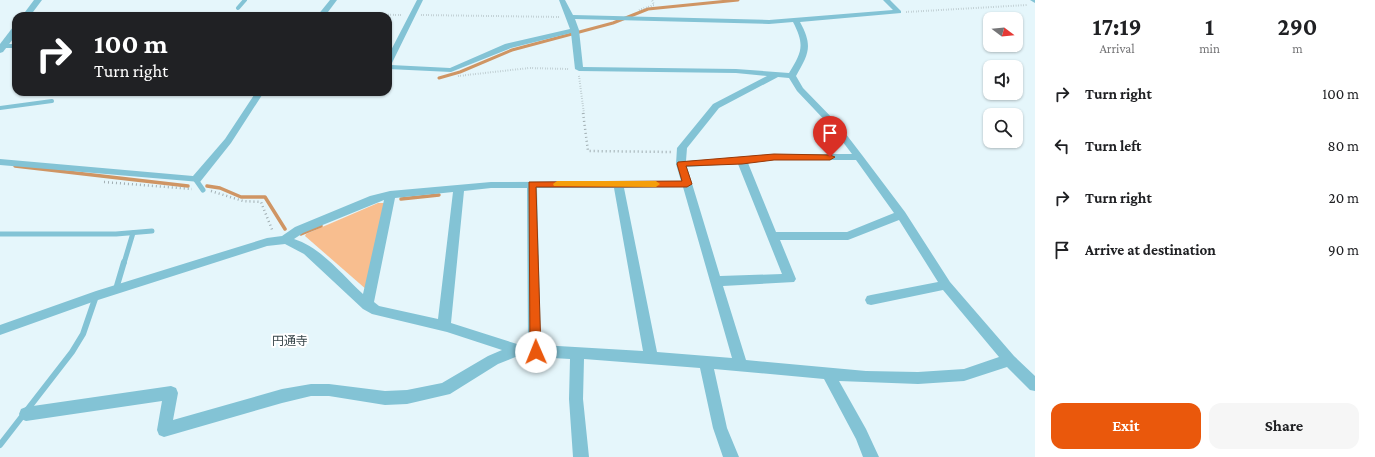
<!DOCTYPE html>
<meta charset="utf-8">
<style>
body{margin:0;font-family:"Crimson Pro","Noto Sans JP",serif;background:#f6f6f6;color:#202124;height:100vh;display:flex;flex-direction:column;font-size:15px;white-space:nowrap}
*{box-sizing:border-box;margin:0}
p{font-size:13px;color:#757577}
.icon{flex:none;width:22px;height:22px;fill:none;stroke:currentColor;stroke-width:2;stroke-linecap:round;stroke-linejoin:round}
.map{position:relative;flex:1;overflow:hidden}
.details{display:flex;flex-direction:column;background:#fff;width:340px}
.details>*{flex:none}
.banner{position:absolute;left:12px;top:12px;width:380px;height:84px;border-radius:12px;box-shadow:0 1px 3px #0004;background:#202124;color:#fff;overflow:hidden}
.needle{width:26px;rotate:106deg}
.fabs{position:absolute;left:983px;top:12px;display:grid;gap:8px}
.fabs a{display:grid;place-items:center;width:40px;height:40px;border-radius:8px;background:#fff;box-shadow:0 1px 3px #0004;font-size:20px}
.pin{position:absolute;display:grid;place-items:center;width:34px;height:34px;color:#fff;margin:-41px -17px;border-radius:50% 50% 50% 0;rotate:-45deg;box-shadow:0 0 4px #0007}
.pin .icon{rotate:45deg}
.me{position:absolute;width:44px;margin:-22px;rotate:359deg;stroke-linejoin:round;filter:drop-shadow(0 0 3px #0008)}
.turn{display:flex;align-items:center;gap:14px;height:84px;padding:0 16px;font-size:18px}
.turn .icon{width:52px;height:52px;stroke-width:2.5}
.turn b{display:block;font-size:28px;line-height:34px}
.eta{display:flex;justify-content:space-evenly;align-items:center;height:68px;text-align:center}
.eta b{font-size:24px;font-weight:700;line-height:28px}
.cta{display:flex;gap:8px;margin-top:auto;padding:8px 16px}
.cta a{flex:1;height:46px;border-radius:12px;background:#ea580c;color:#fff;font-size:16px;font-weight:700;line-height:46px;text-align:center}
.cta a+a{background:#f6f6f6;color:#202124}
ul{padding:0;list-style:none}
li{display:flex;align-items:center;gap:12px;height:52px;padding:0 16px}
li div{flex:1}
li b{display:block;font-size:15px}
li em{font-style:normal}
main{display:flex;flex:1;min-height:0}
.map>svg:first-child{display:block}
.green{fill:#f8be8f}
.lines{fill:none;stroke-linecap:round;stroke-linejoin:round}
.stream-far1{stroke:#cf9564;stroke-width:3}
.stream{stroke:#cf9564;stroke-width:3.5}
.path-far1{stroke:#a1aeb2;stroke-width:2;stroke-dasharray:0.5 2;stroke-linecap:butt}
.path{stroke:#a1aeb2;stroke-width:2.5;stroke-dasharray:1 3;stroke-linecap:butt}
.service-far2{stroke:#83c3d5;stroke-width:4}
.service-far1{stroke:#83c3d5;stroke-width:5}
.service{stroke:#83c3d5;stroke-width:6}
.minor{fill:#83c3d5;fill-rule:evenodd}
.tertiary{fill:#83c3d5;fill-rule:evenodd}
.route{fill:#ea580c;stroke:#983908}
.slow{fill:#f59e0b}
.labels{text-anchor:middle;stroke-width:4;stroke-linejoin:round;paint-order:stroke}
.neighbourhood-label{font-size:12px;fill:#38464a;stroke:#fff}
</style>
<main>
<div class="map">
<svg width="1035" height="457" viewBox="0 0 1035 457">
<rect width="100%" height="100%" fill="#e5f6fb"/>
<path class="green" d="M378,203h8l-19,87 -62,-54 1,-2z"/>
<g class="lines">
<path class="stream-far1" d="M439,78l21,-6 52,-22 101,-27 35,-14 90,-9"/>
<g class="stream">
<path d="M15,166l173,20"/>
<path d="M207,186l13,2 21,9h24l20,32"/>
<path d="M401,199l38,-4"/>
<path d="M301,234l20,-8"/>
</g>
<g class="path-far1">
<path d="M639,10l15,-5 -2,-5"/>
<path d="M906,12l121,-7"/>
<path d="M333,14l69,1"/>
<path d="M421,15l139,2"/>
<path d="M458,76l71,-8 40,1"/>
<path d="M579,76l5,38"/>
</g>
<g class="path">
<path d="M583,113l5,38 83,1"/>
<path d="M104,182l88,7"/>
<path d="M211,191l32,10 18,1 12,30"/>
</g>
<g class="service-far2">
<path d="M238,8l7,-8"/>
<path d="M0,46h16"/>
<path d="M0,108l52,-7"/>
</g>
<g class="service-far1">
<path d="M196,180l7,10"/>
<path d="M0,234h116l36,-3"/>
<path d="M124,263l9,-30"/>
</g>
<g class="service">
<path d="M116,289l8,-27"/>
<path d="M0,445l72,-93 11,-18 13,-38"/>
</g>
<g class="minor">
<path d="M330,0h7l-12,16h-8z"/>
<path d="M417,0h6l-32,65 59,3 55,-24 65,-15 -11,-29h6l8,15 196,5 124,-10 -10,-10h7l11,11v2l-101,9c13,24 9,31 -4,54l7,12 36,37 23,30 43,57 45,70 64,74 21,20v15l-5,-1 -23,-23 -43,14 -46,3 -79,-3 27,48 13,28h-16l-7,-18 -32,-60 -110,-10 13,59 12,29h-16l-10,-29 -13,-60 -116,-9 -1,40 6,58h-16l-4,-58 1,-40 -52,-3 -20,8 -48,30 -43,10 -22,1 -56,-9h-18l-29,7 -118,34 -5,-2 -2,-5 5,-29 -136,20 -5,-2 -2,-5 2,-5 5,-2 145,-21 5,2 2,5 -5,27 109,-31 29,-5h18l56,7 22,-1 35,-7 46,-27 14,-6 -55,-18 -75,-18 -9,-5 -59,-55 -19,-10 -18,2 -169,54 -98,35v-10l96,-34 171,-53 15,-2 13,-9 75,-31 20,-5 101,-9 190,-1 -5,-17 1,-16 36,-44 54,-28 -31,-3 -157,-2 -4,-2 -4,-36 -60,15 -60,24 -63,-3v-13zM575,19l194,5 24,-2c12,23 9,30 -4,51l-53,-4 -153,-2 -4,-37zM778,77l11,1 8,13 36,38 19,25h-78l-32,4 -56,3 1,-13 32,-40zM774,160h82l38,53 -47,19h-71l-28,-69zM738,164l44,110 -62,2 -33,-109zM683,187l49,171 -75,-6 -33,-164zM491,188h36l1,157 -11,-1 -66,-21 13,-132zM537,188h77l29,163 -102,-6zM453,192l-15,127 -59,-13 -5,-4 21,-104zM384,200l-21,94c-21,-19 -41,-46 -69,-55l9,-6zM899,220l39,62 -67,13 -4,1 -2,4 2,4 4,1 72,-15 56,67 -35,12 -46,3 -52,-1 -120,-11 -23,-74 71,-4 2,-3 -16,-39h68z"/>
<path d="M1030,0h5v3z"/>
<path d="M256,92h8l-33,51 -31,39 -200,-17v-6l193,17 32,-37z"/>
</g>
<g class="tertiary">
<path d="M34,0h8l-12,16h-8z"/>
<path d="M16,26v9l-13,17 -3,1v-9l13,-17z"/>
</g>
</g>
<path class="route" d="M774,154l56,1 5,2 -5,3h-56l-32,4 -56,2 6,18 -5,3h-151l5,165 -2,4 -3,1 -4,-1 -2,-4 -1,-170 153,-1 -5,-17 1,-2z"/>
<path class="slow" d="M557,181h99l4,3 -4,3 -102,-1 -1,-2z"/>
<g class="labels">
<g class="neighbourhood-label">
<text x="290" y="345">円通寺</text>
</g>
</g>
</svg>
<div class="fabs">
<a><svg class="needle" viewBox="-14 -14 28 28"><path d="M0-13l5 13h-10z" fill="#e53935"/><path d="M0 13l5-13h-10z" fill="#757577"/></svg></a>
<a><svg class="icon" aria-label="sound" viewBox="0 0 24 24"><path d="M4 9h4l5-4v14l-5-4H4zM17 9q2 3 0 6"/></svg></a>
<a><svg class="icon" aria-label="search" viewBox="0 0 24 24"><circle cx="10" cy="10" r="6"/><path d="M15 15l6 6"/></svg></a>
</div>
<div class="pin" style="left:830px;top:157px;background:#d93025"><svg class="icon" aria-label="arrive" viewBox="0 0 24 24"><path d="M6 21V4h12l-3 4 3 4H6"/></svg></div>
<svg class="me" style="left:536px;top:352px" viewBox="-20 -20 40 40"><circle r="19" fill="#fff"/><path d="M0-13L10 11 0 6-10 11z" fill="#ea580c"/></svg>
<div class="banner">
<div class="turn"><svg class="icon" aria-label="right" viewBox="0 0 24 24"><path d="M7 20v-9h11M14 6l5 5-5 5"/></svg><div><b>100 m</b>Turn right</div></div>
</div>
</div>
<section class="details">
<div class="eta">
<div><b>17:19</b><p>Arrival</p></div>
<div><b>1</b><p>min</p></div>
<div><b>290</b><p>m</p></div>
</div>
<ul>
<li><svg class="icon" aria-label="right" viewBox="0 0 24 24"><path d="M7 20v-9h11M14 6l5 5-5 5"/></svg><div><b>Turn right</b></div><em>100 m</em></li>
<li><svg class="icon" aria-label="left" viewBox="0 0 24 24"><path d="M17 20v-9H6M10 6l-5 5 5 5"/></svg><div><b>Turn left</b></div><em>80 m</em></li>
<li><svg class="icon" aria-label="right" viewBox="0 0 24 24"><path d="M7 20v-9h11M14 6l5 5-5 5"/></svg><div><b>Turn right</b></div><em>20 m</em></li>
<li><svg class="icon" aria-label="arrive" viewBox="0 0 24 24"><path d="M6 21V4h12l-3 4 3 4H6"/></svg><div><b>Arrive at destination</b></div><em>90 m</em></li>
</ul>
<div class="cta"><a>Exit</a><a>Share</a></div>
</section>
</main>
